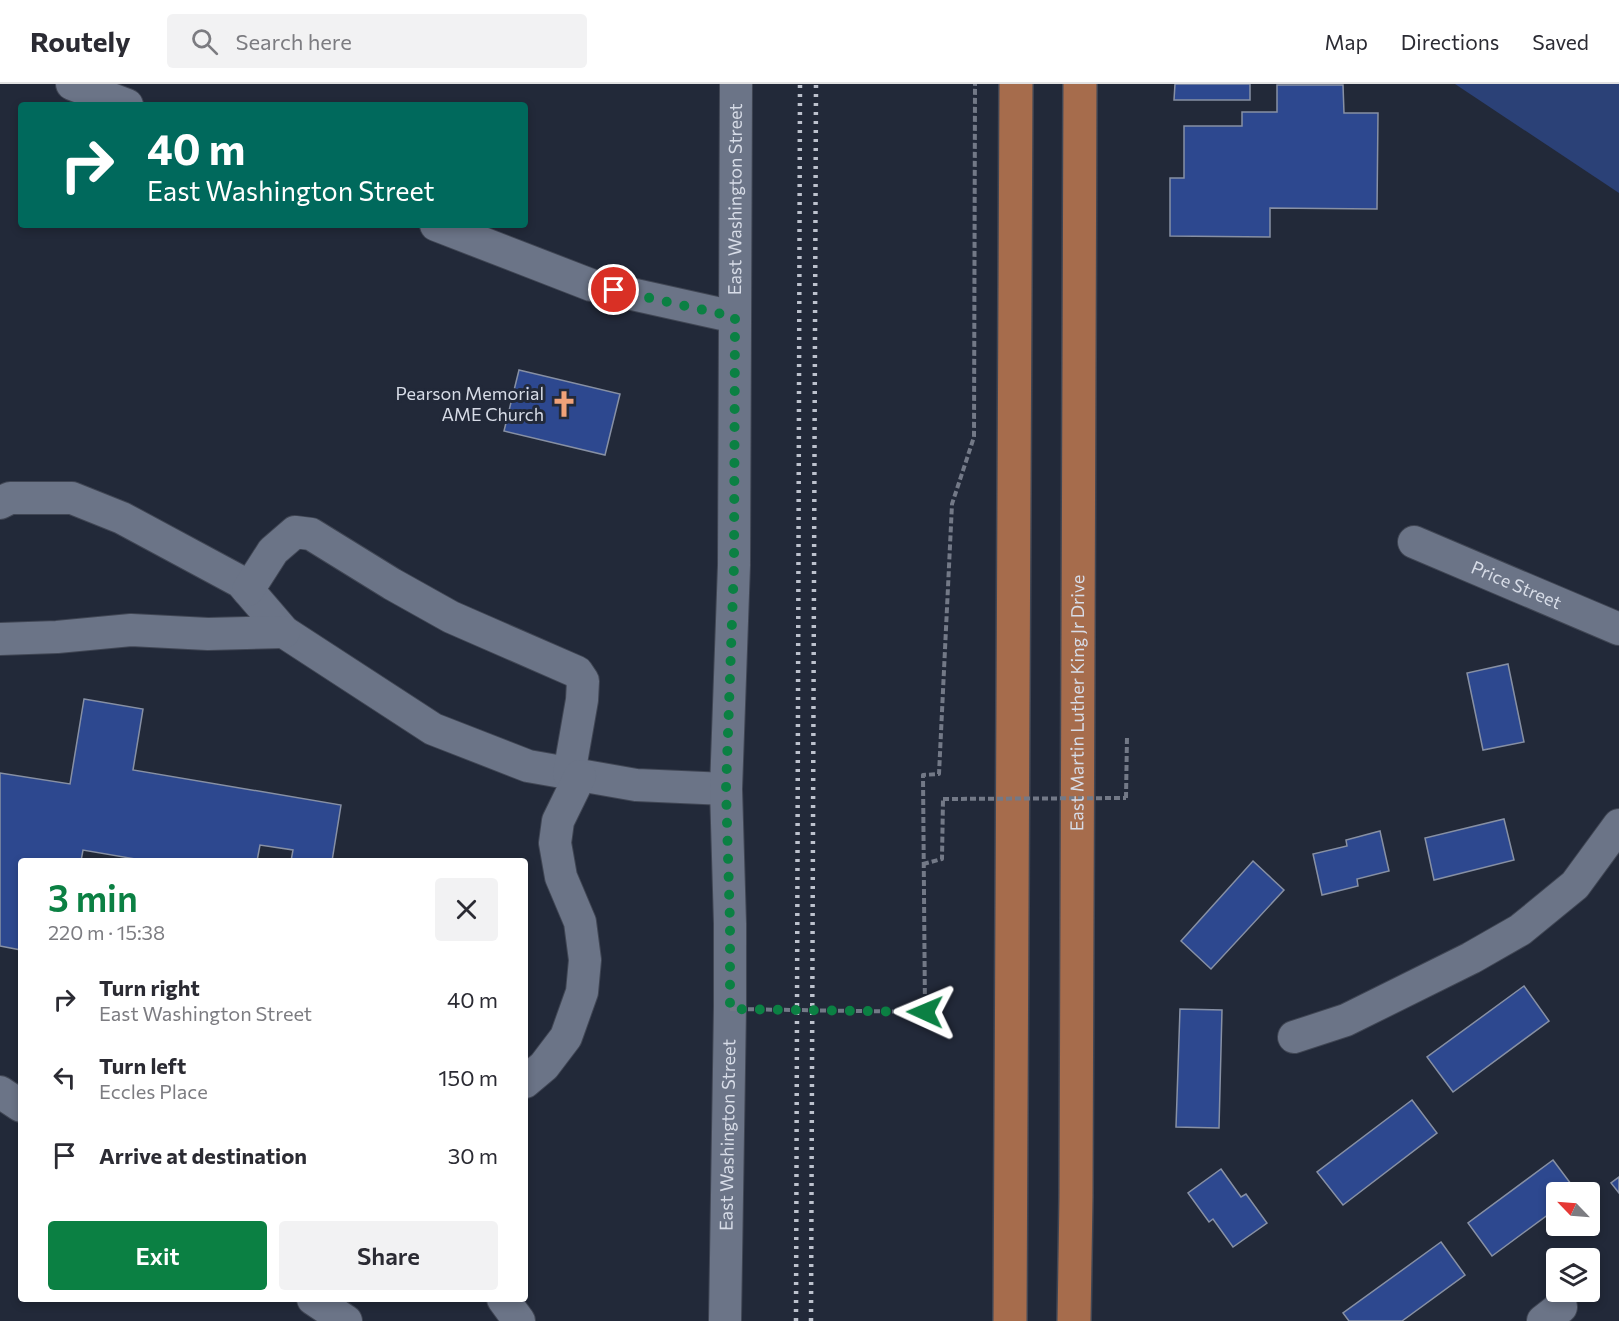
<!DOCTYPE html>
<meta charset="utf-8">
<style>
body{margin:0;font-family:Commissioner,sans-serif;background:#f2f2f3;color:#2b2b33;height:100vh;display:flex;flex-direction:column;font-size:22px;white-space:nowrap}
*{box-sizing:border-box;margin:0}
p{font-size:20px;color:#7c7c81}
.icon{flex:none;width:33px;height:33px;fill:none;stroke:currentColor;stroke-width:2;stroke-linecap:round;stroke-linejoin:round}
.map{position:relative;flex:1;overflow:hidden}
.details{position:absolute;left:18px;top:774px;width:510px;height:444px;display:flex;flex-direction:column;background:#fff;border-radius:6px;box-shadow:0 3px 9px #0003}
.details>*{flex:none}
.guide{position:absolute;left:18px;top:18px;width:510px;height:126px;border-radius:6px;box-shadow:0 3px 9px #0003;background:#00695c;color:#fff;overflow:hidden}
.needle{width:39px;rotate:295deg}
.tools{position:absolute;left:1546px;top:1098px;display:grid;gap:12px}
.tools a{display:grid;place-items:center;width:54px;height:54px;border-radius:6px;background:#fff;box-shadow:0 3px 9px #0003;font-size:30px}
.pin{position:absolute;display:grid;place-items:center;width:51px;height:51px;color:#fff;margin:-26px;border:3px solid #fff;border-radius:50%;box-shadow:0 2px 6px #0007}
.me{position:absolute;width:66px;margin:-33px;rotate:271deg;stroke-linejoin:round;filter:drop-shadow(0 0 4px #0008)}
.turn{display:flex;align-items:center;gap:21px;height:126px;padding:0 30px;font-size:27px}
.turn .icon{width:78px;height:78px;stroke-width:2.5}
.turn b{display:block;font-size:42px;line-height:51px}
.round{display:grid;place-items:center;flex:none;width:63px;height:63px;border-radius:6px;background:#f2f2f3}
.headline{display:flex;align-items:center;justify-content:space-between;height:102px;padding:0 30px}
h1{font-size:36px;font-weight:600;line-height:45px;color:#0b8043}
.cta{display:flex;gap:12px;margin-top:auto;padding:12px 30px}
.cta a{flex:1;height:69px;border-radius:6px;background:#0b8043;color:#fff;font-size:24px;font-weight:600;line-height:69px;text-align:center}
.cta a+a{background:#f2f2f3;color:#2b2b33}
ul{padding:0;list-style:none}
li{display:flex;align-items:center;gap:18px;height:78px;padding:0 30px}
li div{flex:1}
li b{display:block;font-size:22px}
li em{font-style:normal}
header{display:flex;align-items:center;gap:36px;box-sizing:border-box;height:84px;padding:0 30px;background:#fff;border-bottom:2px solid #e1e1e2}
header strong{font-size:28px}
nav{display:flex;gap:33px;margin-inline-start:auto;font-size:21px}
.search{width:420px;height:54px;background:#f2f2f3;display:flex;align-items:center;gap:15px;box-sizing:border-box;padding:0 21px;border-radius:6px;color:#7c7c81;font-size:22px}
.map>svg:first-child{display:block}
.green{fill:#2b4177}
.building{fill:#2d488f;stroke:#8790a4;stroke-width:1.5}
.lines{fill:none;stroke-linecap:round;stroke-linejoin:round}
.minor-casing{stroke:#404654;stroke-width:34}
.major-casing{stroke:#404654;stroke-width:36}
.path{stroke:#737987;stroke-width:4;stroke-dasharray:6 3;stroke-linecap:butt}
.minor{stroke:#6b7487;stroke-width:32}
.major{stroke:#a66c4c;stroke-width:33}
.rail{stroke:#bcc1cd;stroke-width:4.5;stroke-dasharray:3 6;stroke-linecap:butt}
.path-bridge{stroke:#737987;stroke-width:4;stroke-dasharray:6 3;stroke-linecap:butt}
.route{stroke:#0b8043;stroke-width:10;stroke-dasharray:0 18}
.labels{text-anchor:middle;stroke-width:6;stroke-linejoin:round;paint-order:stroke}
.street-label{font-size:18px;fill:#d7dce7;stroke:#222939}
.poi-label{font-size:18px;fill:#d7dce7;stroke:#222939;text-anchor:end}
</style>
<header>
<strong>Routely</strong>
<div class="search"><svg class="icon" aria-label="search" viewBox="0 0 24 24"><circle cx="10" cy="10" r="6"/><path d="M15 15l6 6"/></svg>Search here</div>
<nav><a>Map</a><a>Directions</a><a>Saved</a></nav>
</header>
<div class="map">
<svg width="1619" height="1237" viewBox="0 0 1619 1237">
<rect width="100%" height="100%" fill="#222939"/>
<path class="green" d="M1455,0h164v109z"/>
<g class="building">
<path d="M1175,0h75v16h-76z"/>
<path d="M1277,1h66l1,28h34l-1,96 -107,-1v29l-100,-1v-58h14v-52h58v-14h35z"/>
<path d="M519,286l101,24 -15,61 -101,-24z"/>
<path d="M1508,580l16,78 -41,8 -16,-77z"/>
<path d="M84,615l59,10 -10,61 208,35 -9,56h-41l2,-11 -33,-5 -3,16h-110l-64,-11 -2,11h-60v89l-21,-4v-173l70,11z"/>
<path d="M1504,735l10,41 -80,20 -9,-42z"/>
<path d="M1380,747l9,40 -32,8 1,7 -36,9 -9,-41 34,-8 -1,-6z"/>
<path d="M1253,777l31,29 -73,79 -30,-28z"/>
<path d="M1524,902l25,35 -96,71 -26,-35z"/>
<path d="M1180,925l42,1 -3,118 -43,-1z"/>
<path d="M1412,1016l25,33 -94,72 -26,-33z"/>
<path d="M1553,1076l24,32h-20v16l-65,48 -24,-33z"/>
<path d="M1221,1085l20,28 5,-3 21,29 -34,24 -20,-28 -4,3 -21,-29z"/>
<path d="M1619,1093v16l-8,-10z"/>
<path d="M1441,1158l24,33 -63,46h-53l-6,-8z"/>
</g>
<g class="lines">
<defs>
<g id="minor">
<path d="M72,0l55,21"/>
<path d="M436,141l155,60 144,32"/>
<path d="M0,419l10,-5h62l50,20 119,64 43,50 149,97 95,37 108,19 90,4"/>
<path id="s1" d="M1414,458l205,87"/>
<path d="M248,506l25,-39 22,-19 16,2 81,50 59,33 126,55 6,9 -1,19 -13,74"/>
<path d="M0,555l57,-2 74,-7 77,4 76,-2"/>
<path d="M1294,953l52,-17 125,-62 49,-28 55,-45 44,-60"/>
<path d="M525,998l19,-16 22,-29 16,-45 3,-32 -5,-38 -19,-45 -6,-34 3,-22 22,-45"/>
<path d="M0,1008l21,14"/>
<path d="M313,1215l33,22"/>
<path d="M503,1215l16,22"/>
<path id="s2" d="M725,1237l5,-315v-82l-4,-135 8,-224 2,-481"/>
<path d="M1543,1237l18,-14"/>
</g>
<g id="major">
<path d="M1010,1237l6,-1237"/>
<path id="s3" d="M1074,1237l2,-124 4,-1113"/>
</g>
</defs>
<use href="#minor" class="minor-casing"/>
<use href="#major" class="major-casing"/>
<g class="path">
<path d="M1126,714l1,-61"/>
<path d="M923,780l19,-5 1,-60"/>
<path d="M925,928l-2,-237 16,-1 13,-270 22,-67 1,-353"/>
</g>
<use href="#minor" class="minor"/>
<use href="#major" class="major"/>
<g class="rail">
<path d="M796,1237l4,-1237"/>
<path d="M811,1237l5,-1237"/>
</g>
<g class="path-bridge">
<path d="M943,715l183,-1"/>
<path d="M730,925l195,3"/>
</g>
</g>
<g class="lines">
<path class="route" d="M614,206l121,27 -1,248 -8,224 4,135v85l195,3"/>
</g>
<defs>
<symbol id="church-bare" viewBox="-9 -9 18 18"><path d="M-1.2-6h2.4v3.5h3.3v2.4h-3.3V6h-2.4V-.1h-3.3v-2.4h3.3Z" fill="#f0a279" stroke="#222939" stroke-width="2.5" paint-order="stroke"/></symbol>
</defs>
<g fill-rule="evenodd">
<use href="#church-bare" x="545" y="301" width="38" height="38"/>
</g>
<g class="labels">
<g class="street-label">
<text dy="6" stroke="none"><textPath href="#s2" startOffset="1122">East Washington Street</textPath></text>
<text dy="6" stroke="none"><textPath href="#s1" startOffset="111">Price Street</textPath></text>
<text dy="6" stroke="none"><textPath href="#s3" startOffset="618">East Martin Luther King Jr Drive</textPath></text>
<text dy="6" stroke="none"><textPath href="#s2" startOffset="186">East Washington Street</textPath></text>
</g>
<g class="poi-label">
<text x="544" y="316">Pearson Memorial<tspan x="544" dy="21">AME Church</tspan></text>
</g>
</g>
</svg>
<div class="tools">
<a><svg class="needle" viewBox="-14 -14 28 28"><path d="M0-13l5 13h-10z" fill="#e53935"/><path d="M0 13l5-13h-10z" fill="#7c7c81"/></svg></a>
<a><svg class="icon" aria-label="layers" viewBox="0 0 24 24"><path d="M12 4l9 5-9 5-9-5zM3 14l9 5 9-5"/></svg></a>
</div>
<div class="pin" style="left:614px;top:206px;background:#d93025"><svg class="icon" aria-label="arrive" viewBox="0 0 24 24"><path d="M6 21V4h12l-3 4 3 4H6"/></svg></div>
<svg class="me" style="left:925px;top:928px" viewBox="-20 -20 40 40"><path d="M0-17L14 15 0 8-14 15z" fill="#0b8043" stroke="#fff" stroke-width="4"/></svg>
<div class="guide">
<div class="turn"><svg class="icon" aria-label="right" viewBox="0 0 24 24"><path d="M7 20v-9h11M14 6l5 5-5 5"/></svg><div><b>40 m</b>East Washington Street</div></div>
</div>
<section class="details">
<div class="headline"><div><h1>3 min</h1><p>220 m · 15:38</p></div><a class="round"><svg class="icon" aria-label="close" viewBox="0 0 24 24"><path d="M6 6l12 12M18 6L6 18"/></svg></a></div>
<ul>
<li><svg class="icon" aria-label="right" viewBox="0 0 24 24"><path d="M7 20v-9h11M14 6l5 5-5 5"/></svg><div><b>Turn right</b><p>East Washington Street</p></div><em>40 m</em></li>
<li><svg class="icon" aria-label="left" viewBox="0 0 24 24"><path d="M17 20v-9H6M10 6l-5 5 5 5"/></svg><div><b>Turn left</b><p>Eccles Place</p></div><em>150 m</em></li>
<li><svg class="icon" aria-label="arrive" viewBox="0 0 24 24"><path d="M6 21V4h12l-3 4 3 4H6"/></svg><div><b>Arrive at destination</b></div><em>30 m</em></li>
</ul>
<div class="cta"><a>Exit</a><a>Share</a></div>
</section>
</div>
